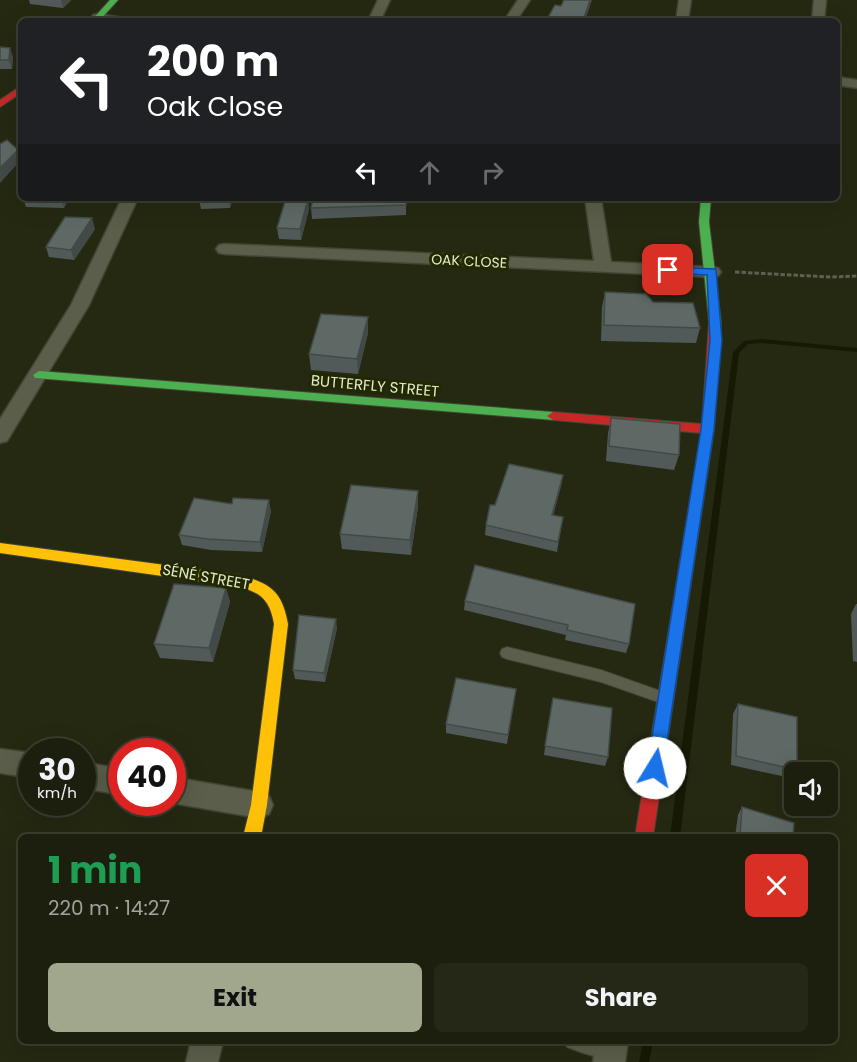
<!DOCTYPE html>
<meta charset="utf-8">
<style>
body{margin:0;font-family:Poppins,sans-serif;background:#252717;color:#f1f3f6;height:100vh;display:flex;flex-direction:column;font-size:22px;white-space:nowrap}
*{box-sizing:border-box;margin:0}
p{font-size:20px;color:#a0a29e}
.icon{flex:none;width:33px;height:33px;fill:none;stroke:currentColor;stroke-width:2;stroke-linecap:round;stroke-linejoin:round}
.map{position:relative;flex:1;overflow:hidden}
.side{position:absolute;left:18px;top:834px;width:820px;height:210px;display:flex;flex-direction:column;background:#1c1f0e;border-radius:9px;box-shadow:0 6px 24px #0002,0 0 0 2px #3a3d2e}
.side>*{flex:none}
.guide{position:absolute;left:18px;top:18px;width:822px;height:183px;border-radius:9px;box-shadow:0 6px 24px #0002,0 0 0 2px #3a3d2e;background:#202124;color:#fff;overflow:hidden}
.controls{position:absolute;left:784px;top:762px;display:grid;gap:12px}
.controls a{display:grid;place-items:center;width:54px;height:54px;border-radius:9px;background:#1c1f0e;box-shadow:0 6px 24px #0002,0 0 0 2px #3a3d2e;font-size:30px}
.speed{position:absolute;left:18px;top:738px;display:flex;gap:12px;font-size:30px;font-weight:700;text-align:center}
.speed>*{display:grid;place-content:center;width:78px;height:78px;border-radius:50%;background:#1c1f0e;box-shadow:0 6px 24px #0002,0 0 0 2px #3a3d2e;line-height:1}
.speed small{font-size:15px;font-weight:400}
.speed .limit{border:9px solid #d22;background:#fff;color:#111}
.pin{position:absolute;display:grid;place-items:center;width:51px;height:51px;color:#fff;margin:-26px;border-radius:12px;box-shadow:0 3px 9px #0006}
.me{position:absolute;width:66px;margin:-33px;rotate:9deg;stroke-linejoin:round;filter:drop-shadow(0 0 4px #0008)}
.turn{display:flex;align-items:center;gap:21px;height:126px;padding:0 30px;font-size:27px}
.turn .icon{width:78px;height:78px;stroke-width:2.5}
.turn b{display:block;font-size:42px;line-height:51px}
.lanes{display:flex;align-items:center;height:57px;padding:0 30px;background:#0003;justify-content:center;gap:30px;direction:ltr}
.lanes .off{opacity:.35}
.round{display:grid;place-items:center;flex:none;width:63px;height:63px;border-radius:9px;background:#252717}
.overview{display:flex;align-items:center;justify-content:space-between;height:102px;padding:0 30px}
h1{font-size:36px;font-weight:700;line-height:45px;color:#1e9e55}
.cta{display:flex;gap:12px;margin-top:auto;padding:12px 30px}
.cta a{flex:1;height:69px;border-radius:9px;background:#a0a78c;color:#111;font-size:24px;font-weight:700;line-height:69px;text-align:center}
.cta a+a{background:#252717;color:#f1f3f6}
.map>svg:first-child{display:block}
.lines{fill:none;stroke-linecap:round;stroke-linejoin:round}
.stream{fill:#161a04;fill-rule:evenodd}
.lane-casing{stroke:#414533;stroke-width:2}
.street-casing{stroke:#414533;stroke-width:3}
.fast-casing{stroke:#414533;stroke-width:2}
.slow-casing{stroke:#414533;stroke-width:2}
.jam-casing{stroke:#414533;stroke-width:2}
.path{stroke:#5e6150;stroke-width:3;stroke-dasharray:4.5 2;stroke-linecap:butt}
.lane{fill:#5a5e4a;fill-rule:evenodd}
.street{fill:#5a5e4a;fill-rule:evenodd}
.fast{fill:#4caf50;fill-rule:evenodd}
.slow{fill:#ffc107;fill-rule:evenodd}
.jam{fill:#c62828;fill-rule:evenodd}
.wall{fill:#515a58}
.shaded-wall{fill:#424a47}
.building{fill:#5e6966;stroke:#424a47;stroke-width:1.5}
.route{fill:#1a73e8;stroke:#114b97;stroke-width:1.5}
.labels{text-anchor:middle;stroke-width:6;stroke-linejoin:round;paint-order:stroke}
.far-street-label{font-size:14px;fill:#e3ebce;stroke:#222900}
.street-label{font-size:15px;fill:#e3ebce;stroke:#222900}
</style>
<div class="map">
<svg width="857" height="1062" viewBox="0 0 857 1062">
<rect width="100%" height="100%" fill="#252912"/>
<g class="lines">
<g class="stream">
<path d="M762,339l95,9v4l-95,-9 -14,1 -9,9 -59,484h-10l63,-485 11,-11z"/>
<path d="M643,1041h10l-4,21h-10z"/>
</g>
<defs>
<g id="lane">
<path d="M507,647l94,23 65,23 2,4 -2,4 -5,2 -60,-21 -94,-23 -5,-2 -2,-4 2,-4z"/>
<path d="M564,1041h45l7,3 3,6 -3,6c-12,5 -37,-4 -49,-9z"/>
</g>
<g id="street">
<path d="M378,0h12l-10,21h-12z"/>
<path d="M518,0h12l-14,21h-12z"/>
<path d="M679,0h12l-3,21h-12z"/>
<path d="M814,0h12l-2,21h-12z"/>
<path d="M97,14l21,3 6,4h-31l-2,-3 2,-3z"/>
<path d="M837,77l20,3v8l-20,-3z"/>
<path d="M122,198h16l-49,107 -82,136 -7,2v-24l71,-114z"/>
<path d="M585,198h16l10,64 101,5 6,1 3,4 -3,4 -6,1 -487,-23 -6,-1 -3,-4 3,-4 6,-1 369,17z"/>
<path d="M0,749l32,4v25l-32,-5z"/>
<path d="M82,762l40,7v26l-40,-7z"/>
<path d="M172,777l87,15 10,4 4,9 -4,9 -10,4 -87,-15z"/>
<path d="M191,1041h32l-5,21h-32z"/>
<path d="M596,1041h32l-3,21h-32z"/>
</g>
<g id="fast">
<path d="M110,0h8l-19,21h-8z"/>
<path d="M701,198h10l-2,24 12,100 -6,3 -6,-3 -10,-100z"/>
<path d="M39,371l514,41 6,4 -6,4 -518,-42 -2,-3z"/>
</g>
<path id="slow" d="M0,543l240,32c31,9 42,16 48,49l-21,181 -6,32h-18l8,-32 23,-181c-4,-23 -12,-31 -34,-37l-240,-34z"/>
<g id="jam">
<path d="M21,86v7l-21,14v-7z"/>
<path d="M715,319l6,3 -7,107 -61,408h-18l66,-404 -148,-13 -6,-4 6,-4 149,12 7,-102z"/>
</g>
</defs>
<use href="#lane" class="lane-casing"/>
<use href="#street" class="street-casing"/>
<use href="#fast" class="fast-casing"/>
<use href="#slow" class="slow-casing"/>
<use href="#jam" class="jam-casing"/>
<path class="path" d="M735,272l95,5 27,-1"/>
<use href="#lane" class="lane"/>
<use href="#street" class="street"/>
<use href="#fast" class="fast"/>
<use href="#slow" class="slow"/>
<use href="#jam" class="jam"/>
</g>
<g class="wall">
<path d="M29,0h42l-8,8 -33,-4z"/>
<path d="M0,47l13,10 -1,12h-12z"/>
<path d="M23,198h46l-5,10 -38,-1z"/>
<path d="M233,198l-3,10 -29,1 -2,-10z"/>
<path d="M406,198v17l-94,4 -1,-11z"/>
<path d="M308,199l1,10 -8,31 -22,-1 -2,-11z"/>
<path d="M95,229l-21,31 -25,-3 -3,-10z"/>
<path d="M605,292l48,10 47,26 -4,15 -95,-2 1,-34z"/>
<path d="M368,317v16l-10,41 -47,-4 -2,-16z"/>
<path d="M611,418l68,37 -5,15 -68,-9 2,-28z"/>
<path d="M563,475l-2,11 -8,30 10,1 -6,35 -72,-17 1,-10 9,-20z"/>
<path d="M418,491v15l-7,49 -69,-6 -2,-15z"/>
<path d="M232,504l39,7 -9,41 -51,-2 -29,-5 -3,-10z"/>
<path d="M475,565l154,79 -3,9 -61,-13 1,-5 -102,-25 1,-9z"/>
<path d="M226,588l4,14 -17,60 -53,-4 -6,-14z"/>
<path d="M856,604h1v58l-4,-1 -2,-47z"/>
<path d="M337,628l-12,54 -30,-3 -2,-9z"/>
<path d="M516,689l-9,55 -61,-11v-9z"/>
<path d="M738,704l59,66 -6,8 -60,-13 2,-51z"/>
<path d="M551,707l57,50 -3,9 -61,-11z"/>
<path d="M742,807l51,30h-58l3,-22z"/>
</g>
<g class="shaded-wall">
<path d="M61,0h10l-8,8z"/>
<path d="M590,0h2l-7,21h-2z"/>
<path d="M10,48l3,9 -1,12 -3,-9z"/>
<path d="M18,150l3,10 -21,23v-15z"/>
<path d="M61,198h8l-5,10z"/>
<path d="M228,198h5l-3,10z"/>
<path d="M308,199l1,10 -8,31 -1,-11z"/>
<path d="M92,218l3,11 -21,31 -3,-10z"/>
<path d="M368,317v16l-10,41 -1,-15z"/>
<path d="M563,475l-2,11 -11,40 2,-11z"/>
<path d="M418,491v15l-7,49 -1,-15z"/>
<path d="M269,500l2,11 -9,41 -2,-10z"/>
<path d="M226,588l4,14 -17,60 -4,-14z"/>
<path d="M336,619l1,9 -12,54 -1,-9z"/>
</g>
<g class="building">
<path d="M564,0h26l-7,21h-37l9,-16 6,1z"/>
<path d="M0,47l10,1 -1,12h-9z"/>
<path d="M7,140l11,10 -18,18v-24z"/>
<path d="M286,198l22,1 -8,30 -23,-1z"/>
<path d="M313,198h93v7l-95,3z"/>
<path d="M65,217l27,1 -21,32 -25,-3z"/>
<path d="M605,292l41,2 7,8 40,1 7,25 -96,-3z"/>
<path d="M321,314l47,3 -11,42 -48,-5z"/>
<path d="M611,418l69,6 -1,31 -70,-9z"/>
<path d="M509,464l54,11 -11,40 11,2 -5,25 -72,-17 4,-20h5z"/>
<path d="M351,485l67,6 -8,49 -70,-6z"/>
<path d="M194,498l38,6 1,-6 36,2 -9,42 -52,-3 -29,-4z"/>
<path d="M475,565l160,39 -6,40 -62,-14 1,-5 -103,-24z"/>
<path d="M174,584l52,4 -17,60 -55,-4z"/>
<path d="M299,615l37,4 -12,54 -31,-3z"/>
<path d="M456,678l60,11 -8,46 -62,-11z"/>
<path d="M553,698l59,10 -4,49 -63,-11z"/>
<path d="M738,704l59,13v53l-61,-14z"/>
<path d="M742,807l52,16 -1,14h-53z"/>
</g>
<path class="route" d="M665,267l51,2 6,71 -8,89 -51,339 -2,5 -6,2 -6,-2 -2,-5 54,-339 9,-89 -3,-65 -39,-2 -3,-1z"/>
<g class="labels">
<g class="far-street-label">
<text transform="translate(469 261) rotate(3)" y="5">OAK CLOSE</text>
</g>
<g class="street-label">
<text transform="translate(375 386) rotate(5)" y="5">BUTTERFLY STREET</text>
<text transform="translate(206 577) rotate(10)" y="5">SÉNÉ STREET</text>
</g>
</g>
</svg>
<div class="controls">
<a><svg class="icon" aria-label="sound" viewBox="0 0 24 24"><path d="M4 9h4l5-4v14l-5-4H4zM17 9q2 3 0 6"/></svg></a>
</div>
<div class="speed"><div>30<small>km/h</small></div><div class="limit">40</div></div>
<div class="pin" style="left:668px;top:270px;background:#d93025"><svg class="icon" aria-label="arrive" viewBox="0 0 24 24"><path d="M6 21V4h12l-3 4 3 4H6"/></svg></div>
<svg class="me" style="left:655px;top:768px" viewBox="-20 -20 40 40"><circle r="19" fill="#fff"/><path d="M0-13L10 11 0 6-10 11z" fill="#1a73e8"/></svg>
<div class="guide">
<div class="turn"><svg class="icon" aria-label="left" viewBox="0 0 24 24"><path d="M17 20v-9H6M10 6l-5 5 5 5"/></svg><div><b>200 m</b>Oak Close</div></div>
<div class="lanes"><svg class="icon" aria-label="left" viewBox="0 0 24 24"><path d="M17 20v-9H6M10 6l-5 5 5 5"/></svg><svg class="icon off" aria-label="ahead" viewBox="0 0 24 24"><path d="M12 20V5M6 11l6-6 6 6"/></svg><svg class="icon off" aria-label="right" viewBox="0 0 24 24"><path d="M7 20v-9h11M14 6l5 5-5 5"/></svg></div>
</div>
<section class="side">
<div class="overview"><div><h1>1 min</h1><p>220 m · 14:27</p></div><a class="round" style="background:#d93025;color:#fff"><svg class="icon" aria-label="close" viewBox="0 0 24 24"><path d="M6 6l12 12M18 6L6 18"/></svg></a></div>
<div class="cta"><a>Exit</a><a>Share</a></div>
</section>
</div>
